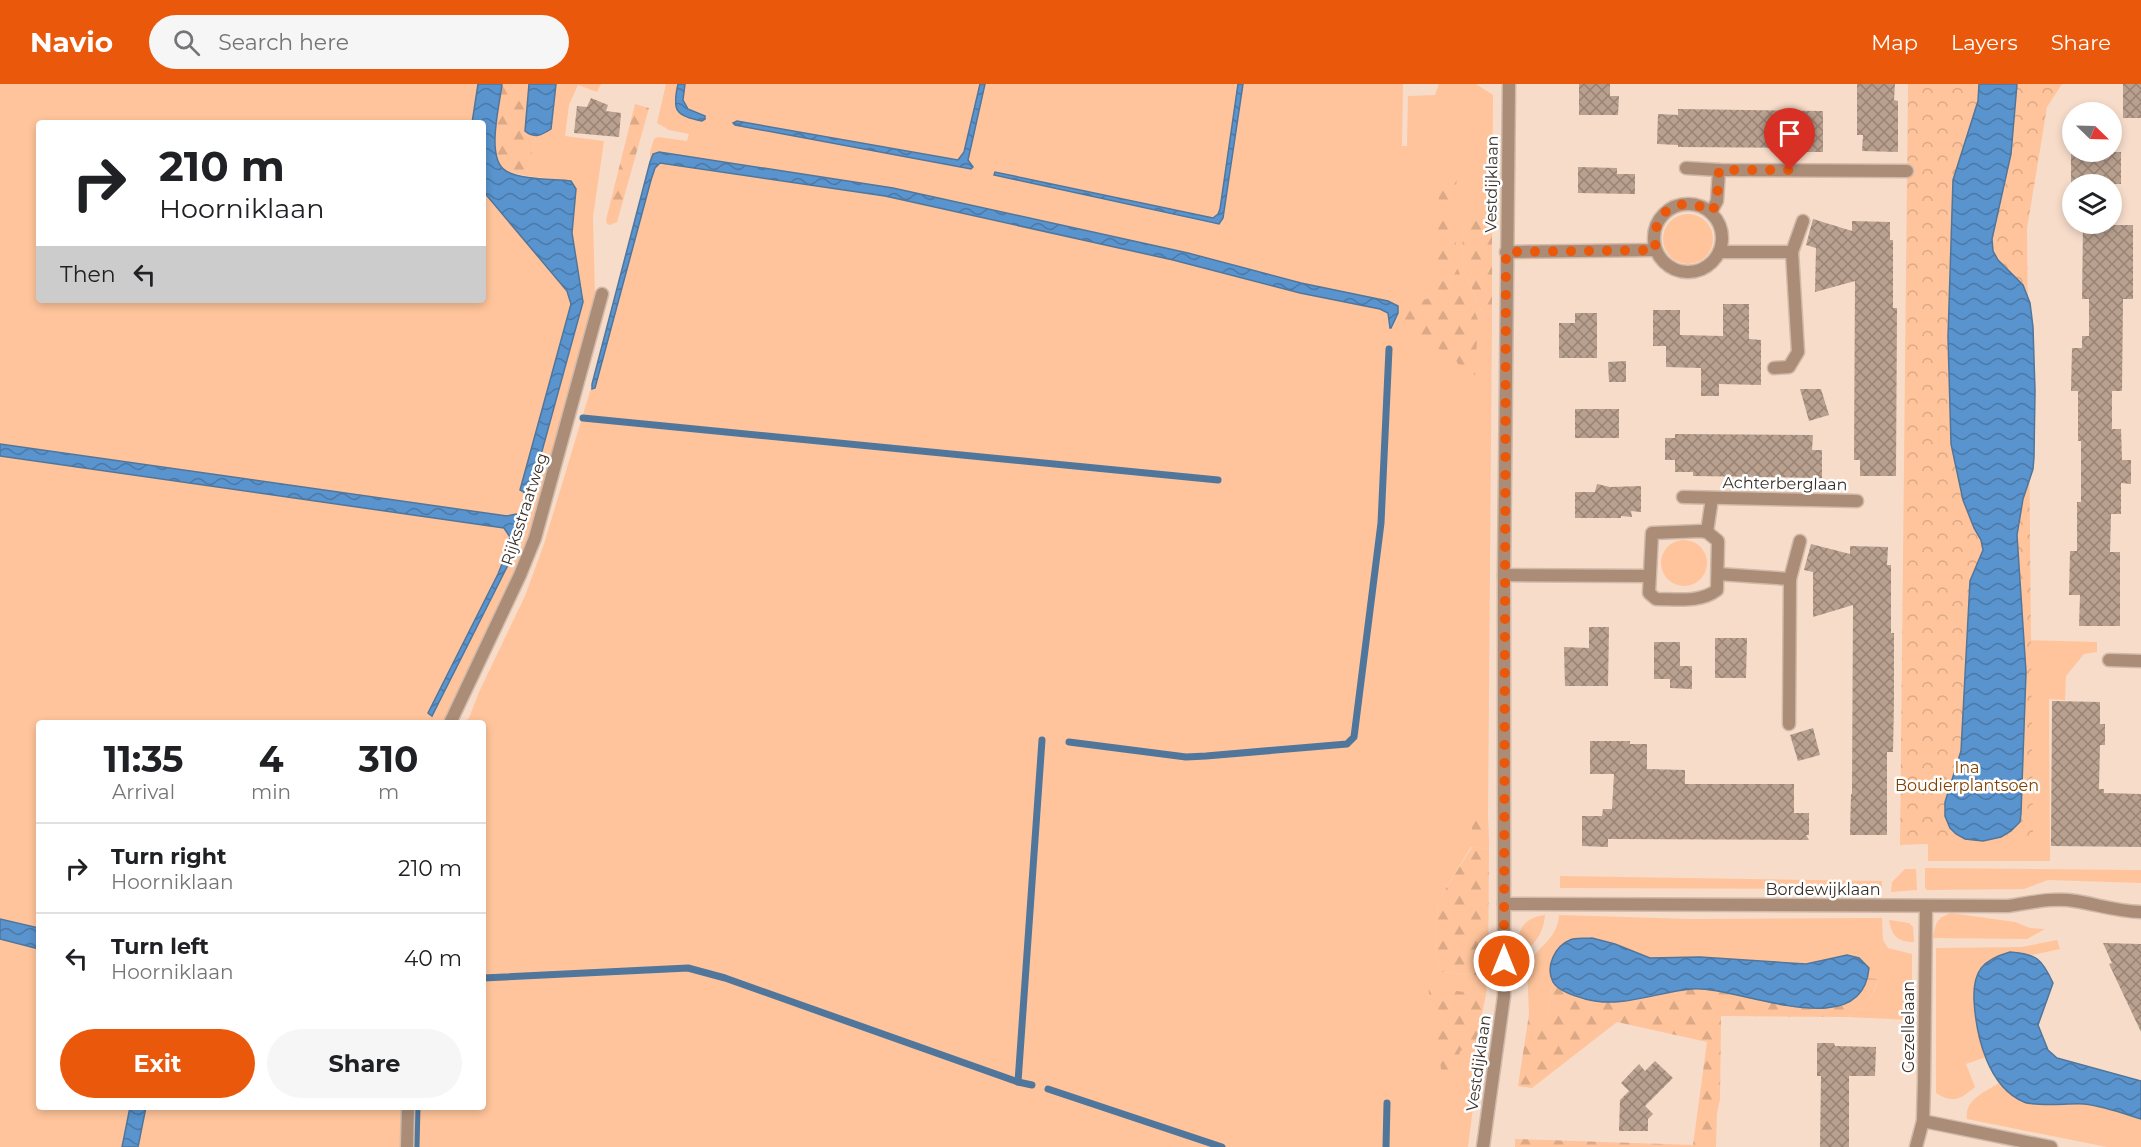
<!DOCTYPE html>
<style>
body{margin:0;font-family:Montserrat,sans-serif;background:#f6f6f6;color:#202124;height:100vh;display:flex;flex-direction:column;font-size:22px;white-space:nowrap}
*{box-sizing:border-box;margin:0}
p{font-size:20px;color:#757577}
.icon{flex:none;width:33px;height:33px;fill:none;stroke:currentColor;stroke-width:2;stroke-linecap:round;stroke-linejoin:round}
.map{position:relative;flex:1;overflow:hidden}
.drawer{position:absolute;left:36px;top:636px;width:450px;height:390px;display:flex;flex-direction:column;background:#fff;border-radius:6px;box-shadow:0 3px 9px #0003}
.drawer>*{flex:none}
.hud{position:absolute;left:36px;top:36px;width:450px;height:183px;border-radius:6px;box-shadow:0 3px 9px #0003;background:#fff;color:#202124;overflow:hidden}
.needle{width:39px;rotate:113deg}
.buttons{position:absolute;left:2062px;top:18px;display:grid;gap:12px}
.buttons a{display:grid;place-items:center;width:60px;height:60px;border-radius:50%;background:#fff;box-shadow:0 3px 9px #0003;font-size:30px}
.pin{position:absolute;display:grid;place-items:center;width:51px;height:51px;color:#fff;margin:-62px -26px;border-radius:50% 50% 50% 0;rotate:-45deg;box-shadow:0 0 6px #0007}
.pin .icon{rotate:45deg}
.me{position:absolute;width:66px;margin:-33px;rotate:0deg;stroke-linejoin:round;filter:drop-shadow(0 0 4px #0008)}
.turn{display:flex;align-items:center;gap:21px;height:126px;padding:0 24px;font-size:27px}
.turn .icon{width:78px;height:78px;stroke-width:2.5}
.turn b{display:block;font-size:42px;line-height:51px}
.then{display:flex;align-items:center;height:57px;padding:0 24px;background:#0003;gap:12px;font-size:22px}
.eta{display:flex;justify-content:space-evenly;align-items:center;height:102px;text-align:center}
.eta b{font-size:36px;font-weight:700;line-height:42px}
.action{display:flex;gap:12px;margin-top:auto;padding:12px 24px}
.action a{flex:1;height:69px;border-radius:36px;background:#ea580c;color:#fff;font-size:24px;font-weight:700;line-height:69px;text-align:center}
.action a+a{background:#f6f6f6;color:#202124}
ul{padding:0;list-style:none}
li{display:flex;align-items:center;gap:18px;height:90px;padding:0 24px;border-top:2px solid #e0e0e0}
li div{flex:1}
li b{display:block;font-size:22px}
li em{font-style:normal}
header{display:flex;align-items:center;gap:36px;box-sizing:border-box;height:84px;padding:0 30px;background:#ea580c;color:#fff}
header strong{font-size:28px}
nav{display:flex;gap:33px;margin-inline-start:auto;font-size:21px}
.search{width:420px;height:54px;background:#f6f6f6;display:flex;align-items:center;gap:15px;box-sizing:border-box;padding:0 21px;border-radius:33px;color:#757577;font-size:22px}
.map>svg:first-child{display:block}
.green{fill:#ffc49b}
.forest{fill:url(#forest-firs)}
.park{fill:url(#park-crowns)}
.water{fill:url(#water-waves);stroke:#50769c;stroke-width:1.5}
.lines{fill:none;stroke-linecap:round;stroke-linejoin:round}
.stream{stroke:#50769c;stroke-width:7}
.building{fill:url(#building-cross-hatch)}
.service-casing{stroke:#d1baaa;stroke-width:15}
.minor-casing{stroke:#d1baaa;stroke-width:15}
.tertiary-casing{stroke:#d1baaa;stroke-width:15}
.service{stroke:#ab8d77;stroke-width:12}
.minor{stroke:#ab8d77;stroke-width:12}
.tertiary{stroke:#ab8d77;stroke-width:12}
.route{stroke:#ea580c;stroke-width:10;stroke-dasharray:0 18}
.labels{text-anchor:middle;stroke-width:5;stroke-linejoin:round;paint-order:stroke}
.street-label{font-size:16px;fill:#3a3029;stroke:#fff}
.park-label{font-size:16px;fill:#814200;stroke:#fff}
</style>
<header>
<strong>Navio</strong>
<div class="search"><svg class="icon" aria-label="search" viewBox="0 0 24 24"><circle cx="10" cy="10" r="6"/><path d="M15 15l6 6"/></svg>Search here</div>
<nav><a>Map</a><a>Layers</a><a>Share</a></nav>
</header>
<div class="map">
<svg width="2141" height="1063" viewBox="0 0 2141 1063">
<defs>
<pattern id="forest-firs" width="22" height="20" patternUnits="userSpaceOnUse" patternTransform="scale(1.5)"><rect width="22" height="20" fill="#ffc49b"/><path d="M5 1l3.5 6h-7zM16 11l3.5 6h-7z" fill="#dba986"/></pattern>
<pattern id="park-crowns" width="20" height="18" patternUnits="userSpaceOnUse" patternTransform="scale(1.5)"><rect width="20" height="18" fill="#ffc49b"/><path d="M2 6a3 3 0 1 1 6 0M12 15a3 3 0 1 1 6 0" fill="none" stroke="#dba986"/></pattern>
<pattern id="water-waves" width="16" height="10" patternUnits="userSpaceOnUse" patternTransform="scale(1.5)"><rect width="16" height="10" fill="#5994ce"/><path d="M0 5q4-4 8 0t8 0" fill="none" stroke="#4b79a7"/></pattern>
<pattern id="building-cross-hatch" width="8" height="8" patternUnits="userSpaceOnUse" patternTransform="scale(1.5)"><rect width="8" height="8" fill="#b9a08f"/><path d="M0 0l8 8M0 8l8-8" fill="none" stroke="#978375"/></pattern>
</defs>
<rect width="100%" height="100%" fill="#f7dcca"/>
<g class="green">
<path d="M0,0h478l-6,39h-433v177h444v-109l84,100 4,13 -51,186 7,4 4,-3 49,-177 3,-19 -11,-62 4,-44 -5,-8 -45,-5 10,-40 8,-2 12,-50h45l-4,8 -19,-7 -9,20 -4,31 39,5 -11,76 2,79 -4,21 -62,226 -83,180h-407v205l-39,-9v-463l504,72 6,9 -2,12 -10,25 -70,139 7,-1 70,-141 9,-20 8,-26 -6,-11 -9,2 -507,-72z"/>
<path d="M666,0h12l-4,18 31,17v-3c-18,-10 -26,-6 -20,-32h295l-16,68 -6,8 -221,-39 -4,2 2,2 236,43 2,-2 -5,-6 17,-76h253l-18,125 -2,5 -5,4 -218,-46 -1,3 220,49 7,-2 2,-4 20,-134h160l-1,62h5l1,-50 27,-1 4,-11h37l17,11 -1,115 -30,6 1,51 22,53h7l-4,496h-15l-1,20 17,4v9l-18,-2 -33,54 -3,54 7,17 46,4 -2,19 -58,-7 15,86 17,-23 15,-5 -2,62 -5,39h-1052l1,-40h66v-384h-20l6,-5 10,-26 46,-96 19,-52 47,-156h4l56,-208 4,-12 5,-5 225,33 288,64 127,33 80,16 8,4 5,14 -5,-26 -87,-18 -113,-30 -295,-65 -234,-36 -6,2 -3,8v-10l4,-13 4,-2 29,4 2,-7 -20,-4 -12,-7z"/>
<circle cx="1688" cy="155" r="25"/>
<circle cx="1684" cy="479" r="23"/>
<path d="M2025,556l72,2v10l-13,2 -18,22 -1,24 -16,-1 1,162h-122v-47z"/>
<path d="M1925,784l216,2v13l-93,-3 -24,9 -97,1 -2,-2z"/>
<path d="M1905,785h11l1,21 -26,2 1,-10z"/>
<path d="M1560,792l322,5v8l-322,-1z"/>
<path d="M1951,829l64,9 15,6 15,1 -18,10 -94,-1c3,-15 3,-20 18,-25z"/>
<path d="M1545,831c-1,16 -11,35 -28,38 0,-22 5,-35 28,-38z"/>
<path d="M1559,831l132,4 191,-1 1,22 5,8 24,6v66l-64,-3c15,-9 27,-21 30,-38l-11,-1 2,-10 -169,-11 -51,1 -34,-14 -23,-5 -42,28 3,15 -6,34 -18,-2 -2,-49c11,-18 31,-27 32,-50z"/>
<path d="M1889,836l20,3 4,4 1,15c-17,0 -22,-6 -25,-22z"/>
<path d="M0,855l39,10v158h91l-8,40h-122z"/>
<path d="M2057,856l3,9 -28,6 -22,-3 -21,9 -15,45 12,51 -20,7 9,23c-14,12 -22,17 -39,6v-145l86,-1z"/>
<path d="M1999,999l11,11 16,9 59,1 20,4 36,11v28h-34l-140,-28c-3,-19 18,-27 32,-36z"/>
<path d="M146,1023h256l-1,40h-263z"/>
</g>
<g class="forest">
<path d="M502,0h27l-4,47 4,4 7,1 -10,40c-7,-2 -17,-3 -23,-7 -17,-15 -3,-64 -1,-85z"/>
<path d="M635,20l14,4 -32,114 -7,3 -3,-1 -1,-4z"/>
<path d="M1440,86l17,6 -3,33 3,58 21,53 -3,55 -12,-4 -11,-16 -53,-25 -1,-24 37,-9z"/>
<path d="M1492,126v110h-7l-22,-53 -1,-52z"/>
<path d="M1472,731l16,1 1,24 -17,-3z"/>
<path d="M1472,763l17,2 -1,127 -46,-4 -7,-17 3,-54z"/>
<path d="M1867,894l11,1c-5,19 -14,28 -30,38l-127,-1 -1,83 -3,15 -1,33h-201v-8l178,6 14,-103 -90,-20 -85,66 -14,-2 11,-72 18,1 6,-33 8,7h149l76,17 47,1 28,-15z"/>
<path d="M1428,903l58,8 -11,51 -15,5 -5,26 -10,-1 -4,-7z"/>
</g>
<path class="park" d="M1908,0h154l-15,23 -20,122 6,611 -133,5z"/>
<g class="water">
<path d="M478,0h24c-2,20 -17,75 4,87 15,9 47,8 65,10l5,8 -4,44 11,69 -52,189 -4,3 -7,-4 51,-186 -4,-13 -84,-100v-68h-11z"/>
<path d="M529,0h27l-5,45c-9,6 -17,10 -26,2z"/>
<path d="M678,0h7l-2,16 5,9 17,7v3l-3,2c-27,-5 -30,-11 -24,-37z"/>
<path d="M980,0h5l-17,76 5,7 -2,2 -236,-44 -2,-2 4,-2 221,39 6,-8z"/>
<path d="M1238,0h5l-20,134 -4,6 -225,-49 1,-3 218,46 5,-4 2,-5z"/>
<path d="M1979,0h38l-6,70 -19,85 1,12 5,9 25,25 7,18 3,24 2,64 -1,66 -1,12 -10,30 -6,36 9,137 -5,141 -1,9 -9,9 -10,6 -18,4 -18,-2 -9,-5 -6,-6 -5,-12v-14l16,-51 9,-170 13,-31 -2,-10 -7,-12 -11,-28 -12,-56 -3,-107 5,-157 25,-79z"/>
<path d="M659,68l234,36 295,65 113,30 87,18 10,5v7l-7,15h-1l-2,-15 -8,-4 -80,-16 -127,-33 -288,-64 -225,-33 -5,5 -4,12 -56,208 -3,1v-5l58,-222 3,-8z"/>
<path d="M0,360l507,72 9,-2 5,3c4,17 -8,38 -16,54l-73,145 -4,-3 70,-139 10,-25 2,-12 -6,-9 -504,-72z"/>
<path d="M0,835l39,9v21l-39,-10z"/>
<path d="M1592,854l23,6 35,14 50,-1 106,7 41,-9 12,3 10,10c-7,79 -133,17 -177,21 -36,3 -71,20 -107,10 -10,-3 -27,-8 -32,-17 -8,-15 2,-36 17,-42 6,-3 15,-1 22,-2z"/>
<path d="M2010,868c27,2 32,7 43,31l-15,42 10,25 9,8 84,23v38c-19,-6 -38,-13 -57,-15 -15,-1 -48,3 -60,-2 -36,-15 -48,-66 -50,-102 -1,-29 8,-40 36,-48z"/>
<path d="M130,1023h16l-8,40h-16z"/>
</g>
<g class="lines">
<g class="stream">
<path d="M583,334l635,62"/>
<path d="M1069,658l117,15 20,-1 141,-12 7,-7 27,-214 8,-174"/>
<path d="M483,894l205,-10 37,10 293,104 14,3"/>
<path d="M1018,998l24,-342"/>
<path d="M1048,1005l174,58"/>
<path d="M416,1063l1,-40"/>
<path d="M1386,1063l1,-44"/>
</g>
</g>
<g class="building">
<path d="M1579,0h31v12h9l-1,19h-39z"/>
<path d="M1857,0h38l-1,16 4,1v51l-36,-1 1,-16h-6z"/>
<rect x="2123" y="0" width="18" height="34"/>
<path d="M591,14l17,7 -2,6 15,2 -2,24 -45,-4 3,-27 10,1z"/>
<path d="M1678,25l145,2v41h-25v-4l-120,-1v-2l-21,-1 1,-30 20,1z"/>
<rect x="2071" y="68" width="50" height="32"/>
<path d="M1578,83l39,1v6h18v20l-57,-1z"/>
<path d="M1813,135l39,12v-10l38,1v18h3v68h4l-1,168h-36v-16h-6l1,-179 -40,11 1,-44 -10,-3z"/>
<path d="M2083,141h50v74h-10l-1,92h-10v38h9l1,31h9v24l-10,-1v31h-10l-1,38h10v74h-41l1,-31h-11l1,-44h7v-49h4v-61h-3v-50h-7l1,-43h10v-12h7v-37h-7z"/>
<path d="M1723,220h26v35l12,1v45l-42,-1v12h-18v-28l-35,-1v-21h-13v-36h27v25l43,1z"/>
<path d="M1575,229h22v45h-38v-35h16z"/>
<path d="M1626,277v21h-17l-1,-20z"/>
<path d="M1800,305h21l8,26 -20,6z"/>
<rect x="1575" y="325" width="44" height="29"/>
<path d="M1675,350l138,1 -1,15h10v28l-129,-2v-4h-18v-12h-10v-22h10z"/>
<path d="M1597,400l13,3 31,-1v26l-10,-1 1,6 -11,-1v2h-46v-26h20z"/>
<path d="M1811,460l39,10v-8l38,1 -1,18h4v68h3v68l-1,51h-6v83h-37l1,-41h1l1,-189 -40,12v-45l-9,-2z"/>
<path d="M1589,543h20l-1,59h-43l-1,-39 25,1z"/>
<path d="M1715,554h32l-1,40h-31z"/>
<path d="M1654,558h26v24h12v23l-22,-1v-9h-16z"/>
<path d="M2052,617l48,1v22h5v21h-5l-1,44h5v4l37,1v53l-90,-1z"/>
<path d="M1813,644l7,27 -22,6 -8,-26z"/>
<path d="M1590,657h40v3h17v25l38,1v14h109v29h15v22h-3l3,5 -201,-1v8l-26,-1v-30h20l1,-7h9l2,-35h-24z"/>
<path d="M2103,859l38,1v88l-32,-68 3,-1z"/>
<path d="M1817,959h17l1,3 41,1 -1,29h-26v71h-29l1,-71h-4z"/>
<path d="M1655,977l18,17 -28,28 8,8 -5,5v12h-29l1,-31 9,-9 -8,-8 18,-19 6,7z"/>
</g>
<g class="lines">
<defs>
<g id="service">
<path d="M450,639l70,-148 15,-37 67,-244"/>
<path d="M407,1063l1,-40"/>
</g>
<g id="minor">
<path d="M1686,84l33,2 188,1"/>
<circle cx="1688" cy="154" r="34"/>
<path d="M1711,128l6,-11 2,-31"/>
<path d="M1506,168l150,-2"/>
<path d="M1719,168h73"/>
<path d="M1774,284l15,-1 9,-15 -6,-100 11,-31"/>
<path d="M1683,413l174,4"/>
<path d="M1701,447l6,1 11,9 -1,49c-17,13 -40,9 -61,9l-7,-6 3,-60z"/>
<path d="M1707,448l5,-34"/>
<path d="M1718,490l72,5"/>
<path d="M1504,491l145,1"/>
<path d="M2109,576l32,1"/>
<path d="M1789,640l1,-145 10,-38"/>
<path d="M1504,820l504,2c22,-3 45,-9 67,-5 24,4 41,10 66,11"/>
<path d="M1923,1037l128,26"/>
<path d="M1916,1063l7,-26 1,-39 2,-176"/>
</g>
<path id="tertiary" d="M1483,1063l21,-151v-421l5,-491"/>
</defs>
<use href="#service" class="service-casing"/>
<use href="#minor" class="minor-casing"/>
<use href="#tertiary" class="tertiary-casing"/>
<use href="#service" class="service"/>
<use href="#minor" class="minor"/>
<use href="#tertiary" class="tertiary"/>
</g>
<g class="lines">
<path class="route" d="M1504,877l2,-709 150,-2c-7,-38 23,-58 56,-38l5,-11 2,-31h71"/>
</g>
<g class="labels">
<g class="street-label">
<text transform="translate(1491 100) rotate(-89)" y="6">Vestdijklaan</text>
<text transform="translate(1785 399) rotate(1)" y="6">Achterberglaan</text>
<text transform="translate(524 425) rotate(-72)" y="6">Rijksstraatweg</text>
<text x="1823" y="811">Bordewijklaan</text>
<text transform="translate(1908 943) rotate(-90)" y="6">Gezellelaan</text>
<text transform="translate(1478 979) rotate(-82)" y="6">Vestdijklaan</text>
</g>
<g class="park-label">
<text x="1967" y="689">Ina<tspan x="1967" dy="18">Boudierplantsoen</tspan></text>
</g>
</g>
</svg>
<div class="buttons">
<a><svg class="needle" viewBox="-14 -14 28 28"><path d="M0-13l5 13h-10z" fill="#e53935"/><path d="M0 13l5-13h-10z" fill="#757577"/></svg></a>
<a><svg class="icon" aria-label="layers" viewBox="0 0 24 24"><path d="M12 4l9 5-9 5-9-5zM3 14l9 5 9-5"/></svg></a>
</div>
<div class="pin" style="left:1790px;top:86px;background:#d93025"><svg class="icon" aria-label="arrive" viewBox="0 0 24 24"><path d="M6 21V4h12l-3 4 3 4H6"/></svg></div>
<svg class="me" style="left:1504px;top:877px" viewBox="-20 -20 40 40"><circle r="17" fill="#ea580c" stroke="#fff" stroke-width="3"/><path d="M0-11L8 9 0 5-8 9z" fill="#fff"/></svg>
<div class="hud">
<div class="turn"><svg class="icon" aria-label="right" viewBox="0 0 24 24"><path d="M7 20v-9h11M14 6l5 5-5 5"/></svg><div><b>210 m</b>Hoorniklaan</div></div>
<div class="then">Then<svg class="icon" aria-label="left" viewBox="0 0 24 24"><path d="M17 20v-9H6M10 6l-5 5 5 5"/></svg></div>
</div>
<section class="drawer">
<div class="eta">
<div><b>11:35</b><p>Arrival</p></div>
<div><b>4</b><p>min</p></div>
<div><b>310</b><p>m</p></div>
</div>
<ul>
<li><svg class="icon" aria-label="right" viewBox="0 0 24 24"><path d="M7 20v-9h11M14 6l5 5-5 5"/></svg><div><b>Turn right</b><p>Hoorniklaan</p></div><em>210 m</em></li>
<li><svg class="icon" aria-label="left" viewBox="0 0 24 24"><path d="M17 20v-9H6M10 6l-5 5 5 5"/></svg><div><b>Turn left</b><p>Hoorniklaan</p></div><em>40 m</em></li>
</ul>
<div class="action"><a>Exit</a><a>Share</a></div>
</section>
</div>
